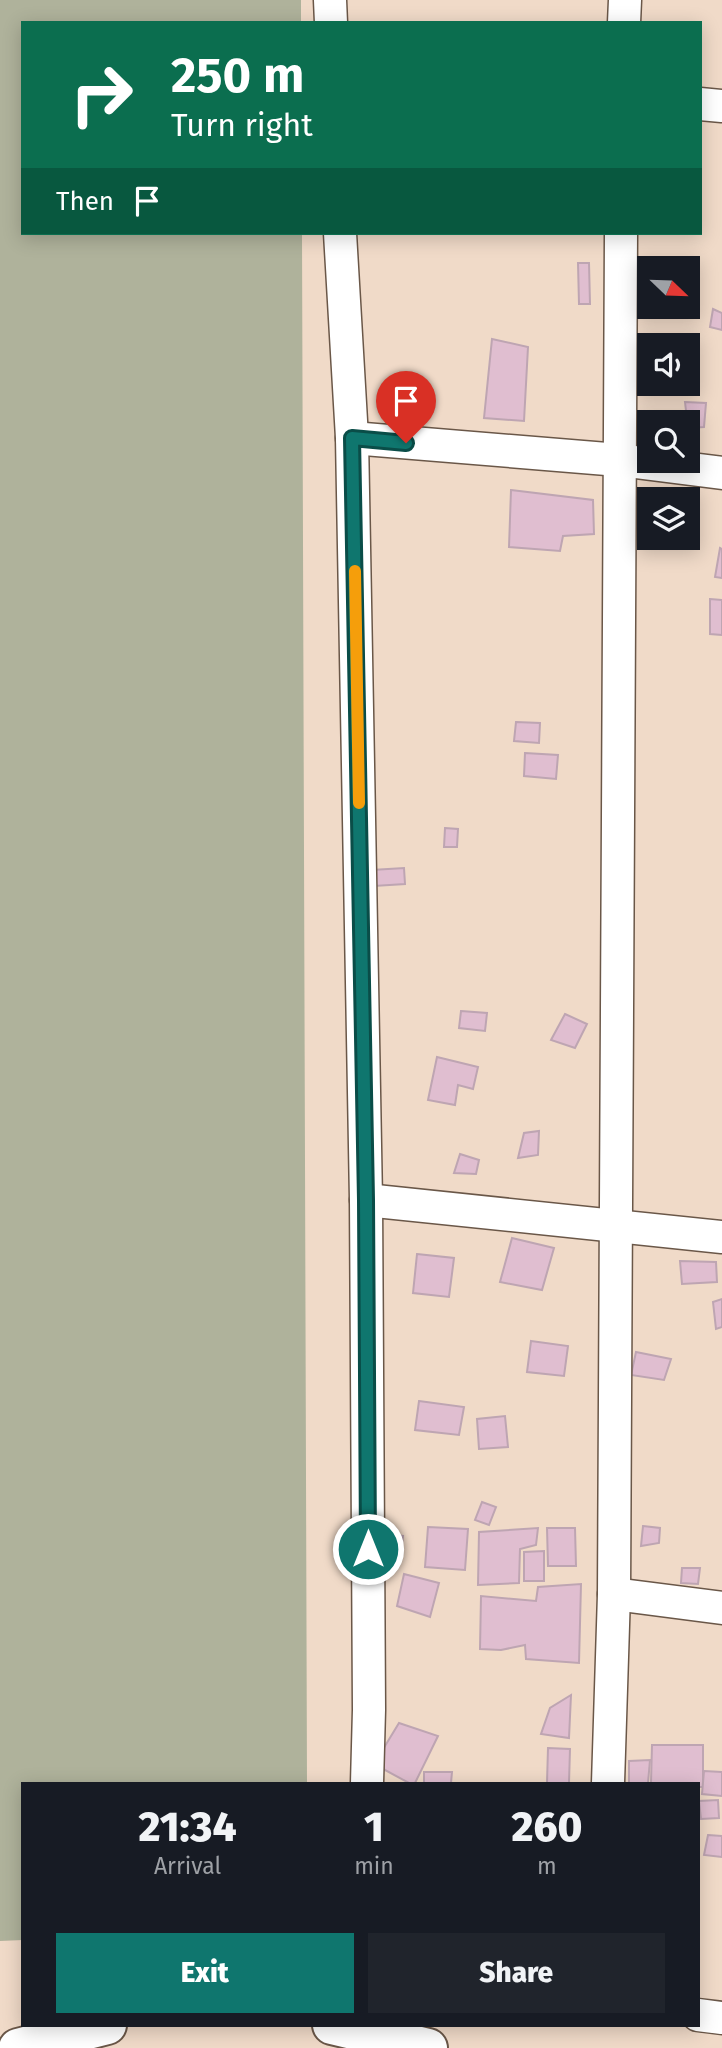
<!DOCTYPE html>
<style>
body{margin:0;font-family:"Fira Sans",sans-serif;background:#20242c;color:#f1f3f6;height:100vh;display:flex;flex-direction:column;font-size:26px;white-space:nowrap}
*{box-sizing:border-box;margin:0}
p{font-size:23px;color:#9ea1a6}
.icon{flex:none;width:38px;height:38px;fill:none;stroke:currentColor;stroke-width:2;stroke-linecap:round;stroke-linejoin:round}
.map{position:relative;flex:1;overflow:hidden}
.panel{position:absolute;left:21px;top:1782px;width:679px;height:245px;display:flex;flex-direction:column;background:#171b24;border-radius:0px;box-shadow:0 4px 18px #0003}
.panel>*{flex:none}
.top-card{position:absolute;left:21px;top:21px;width:681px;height:214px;border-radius:0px;box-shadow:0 4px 18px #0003;background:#0b6e4f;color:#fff;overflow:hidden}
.needle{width:46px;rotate:113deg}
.tools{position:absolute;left:637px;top:256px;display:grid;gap:14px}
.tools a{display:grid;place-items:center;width:63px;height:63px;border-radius:0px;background:#171b24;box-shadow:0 4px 18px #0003;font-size:35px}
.pin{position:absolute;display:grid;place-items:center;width:60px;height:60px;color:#fff;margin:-72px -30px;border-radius:50% 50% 50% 0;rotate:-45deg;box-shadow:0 0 7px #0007}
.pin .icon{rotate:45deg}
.me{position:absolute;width:77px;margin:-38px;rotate:0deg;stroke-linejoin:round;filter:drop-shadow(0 0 5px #0008)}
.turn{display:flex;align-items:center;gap:24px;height:147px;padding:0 35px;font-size:32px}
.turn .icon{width:91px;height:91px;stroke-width:2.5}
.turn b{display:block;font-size:49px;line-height:60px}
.then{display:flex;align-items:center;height:66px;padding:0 35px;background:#0003;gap:14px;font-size:26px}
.eta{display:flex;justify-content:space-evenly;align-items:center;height:119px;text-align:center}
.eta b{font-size:42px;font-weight:800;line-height:49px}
.action{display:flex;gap:14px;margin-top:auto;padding:14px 35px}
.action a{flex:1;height:80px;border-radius:0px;background:#0f766e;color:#fff;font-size:28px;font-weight:800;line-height:80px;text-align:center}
.action a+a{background:#20242c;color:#f1f3f6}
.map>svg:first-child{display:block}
.green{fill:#afb29b}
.building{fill:#e0bed0;stroke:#bea5b2;stroke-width:2}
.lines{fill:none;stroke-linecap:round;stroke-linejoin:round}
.minor-casing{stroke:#6a5748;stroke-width:35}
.primary-casing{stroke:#6a5748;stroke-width:42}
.minor{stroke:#fff;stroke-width:32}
.primary{stroke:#fff;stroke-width:38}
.route-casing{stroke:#0a4d48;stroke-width:18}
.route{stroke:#0f766e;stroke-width:12}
.slow{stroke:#f59e0b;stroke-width:12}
</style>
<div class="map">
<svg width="722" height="2048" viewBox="0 0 722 2048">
<rect width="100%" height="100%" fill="#f0dac8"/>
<path class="green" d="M0,0h301v23h-278v210h279l5,1550h-284v157l-23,1z"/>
<g class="building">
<path d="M578,263h11l1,41h-11z"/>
<path d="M659,306h22v10l-22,2z"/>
<path d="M713,309l9,4v17l-12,-3z"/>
<path d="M492,339l36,8 -4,74 -40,-3z"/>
<path d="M685,402l21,1 -2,24 -16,1z"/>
<path d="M511,490l82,10 1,34 -31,2 -3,15 -51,-4z"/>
<path d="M649,505v29l-8,2 -3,-29z"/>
<path d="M720,548l2,1v29l-7,-1z"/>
<path d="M710,599l12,1v35l-12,-1z"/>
<path d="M516,722l24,1 -1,20 -25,-2z"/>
<path d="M525,753l33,2 -2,24 -32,-3z"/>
<path d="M445,828l13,1 -1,18h-13z"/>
<path d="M404,868l1,16 -31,2 -2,-16z"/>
<path d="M461,1011l26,2 -2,18 -26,-3z"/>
<path d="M565,1014l22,10 -12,24 -24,-8z"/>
<path d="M437,1057l41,10 -5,22 -15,-4 -3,20 -27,-5z"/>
<path d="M539,1131l-1,24 -20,3 6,-25z"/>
<path d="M460,1154l19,6 -3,14 -22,-1z"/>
<path d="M512,1238l42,10 -12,42 -42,-8z"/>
<path d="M417,1254l37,4 -5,39 -36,-4z"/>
<path d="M680,1261l36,1 1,20 -35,2z"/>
<path d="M722,1299v28l-6,2 -3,-27z"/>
<path d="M531,1341l37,5 -4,30 -37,-4z"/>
<path d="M636,1352l35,7 -7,21 -33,-5z"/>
<path d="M419,1401l45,6 -5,28 -44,-5z"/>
<path d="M505,1416l3,31 -29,2 -2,-30z"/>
<path d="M482,1502l14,5 -7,18 -14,-5z"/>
<path d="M643,1526l17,2 -1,15 -18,3z"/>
<path d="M428,1527l40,2 -3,41 -40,-3z"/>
<path d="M538,1528l-2,17 -16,4 -1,34 -41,2 1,-53z"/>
<path d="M547,1528h28l1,38h-28z"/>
<path d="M382,1534l21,2 -3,26 -21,-4z"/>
<path d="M544,1551v30h-20v-29z"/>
<path d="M682,1568h18l-2,16 -17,-1z"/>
<path d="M404,1574l35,9 -9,34 -33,-11z"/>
<path d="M581,1584l-2,79 -53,-4 -1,-14 -24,5 -21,-1 1,-53 55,5 2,-14z"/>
<path d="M571,1695l-2,43 -28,-4 9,-26z"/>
<path d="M399,1723l39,13 -23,47h-6l-35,-19z"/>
<path d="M652,1745h51v42h-5v-4h-47z"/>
<path d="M548,1748l22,1 -1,34h-22z"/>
<path d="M650,1760l-2,23h-19v-22z"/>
<path d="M704,1771l18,1v24l-20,-2z"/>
<path d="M424,1772h28l-1,11h-27z"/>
<path d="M718,1800l1,18 -18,1 -2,-18z"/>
<path d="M708,1835l14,1v21l-18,-2z"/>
</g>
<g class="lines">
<defs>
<g id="minor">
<path d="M330,0l1,23"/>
<path d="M624,23l1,-23"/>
<path d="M700,104l22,2"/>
<path d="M340,233l12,205 14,762 3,510 -2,73"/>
<path d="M352,438l267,22 103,13"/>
<path d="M366,1200l356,37"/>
<path d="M614,1594l108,14"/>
<path d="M608,1783l6,-189 7,-1361"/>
<path d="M698,2015l24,3"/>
</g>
<g id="primary">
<path d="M332,2025l96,23"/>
<path d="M18,2048l89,-23"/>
</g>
</defs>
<use href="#minor" class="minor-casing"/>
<use href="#primary" class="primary-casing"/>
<use href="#minor" class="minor"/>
<use href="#primary" class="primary"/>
</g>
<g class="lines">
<defs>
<path id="route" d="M368,1549l-2,-349 -14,-762 54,5"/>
</defs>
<use href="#route" class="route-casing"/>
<use href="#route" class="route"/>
<path class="slow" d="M355,571l4,232"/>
</g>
</svg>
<div class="tools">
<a><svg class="needle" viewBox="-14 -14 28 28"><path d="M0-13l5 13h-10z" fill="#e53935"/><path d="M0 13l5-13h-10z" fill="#9ea1a6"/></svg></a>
<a><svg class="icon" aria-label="sound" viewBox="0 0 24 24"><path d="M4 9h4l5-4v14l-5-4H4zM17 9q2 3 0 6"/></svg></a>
<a><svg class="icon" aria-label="search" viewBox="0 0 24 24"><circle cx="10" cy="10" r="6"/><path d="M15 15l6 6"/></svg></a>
<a><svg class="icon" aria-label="layers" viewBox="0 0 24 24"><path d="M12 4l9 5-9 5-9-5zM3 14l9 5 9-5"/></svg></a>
</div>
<div class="pin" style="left:406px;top:443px;background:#d93025"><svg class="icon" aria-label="arrive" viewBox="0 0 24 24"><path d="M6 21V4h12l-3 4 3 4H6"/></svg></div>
<svg class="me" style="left:368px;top:1549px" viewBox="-20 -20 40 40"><circle r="17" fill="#0f766e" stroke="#fff" stroke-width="3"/><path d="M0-11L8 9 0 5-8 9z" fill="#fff"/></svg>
<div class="top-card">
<div class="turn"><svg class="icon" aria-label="right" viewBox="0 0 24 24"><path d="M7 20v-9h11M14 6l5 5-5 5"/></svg><div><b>250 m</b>Turn right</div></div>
<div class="then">Then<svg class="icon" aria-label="arrive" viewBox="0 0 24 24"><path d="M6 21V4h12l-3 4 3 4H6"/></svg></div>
</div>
<section class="panel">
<div class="eta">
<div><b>21:34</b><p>Arrival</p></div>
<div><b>1</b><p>min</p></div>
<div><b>260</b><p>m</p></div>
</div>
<div class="action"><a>Exit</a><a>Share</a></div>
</section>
</div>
